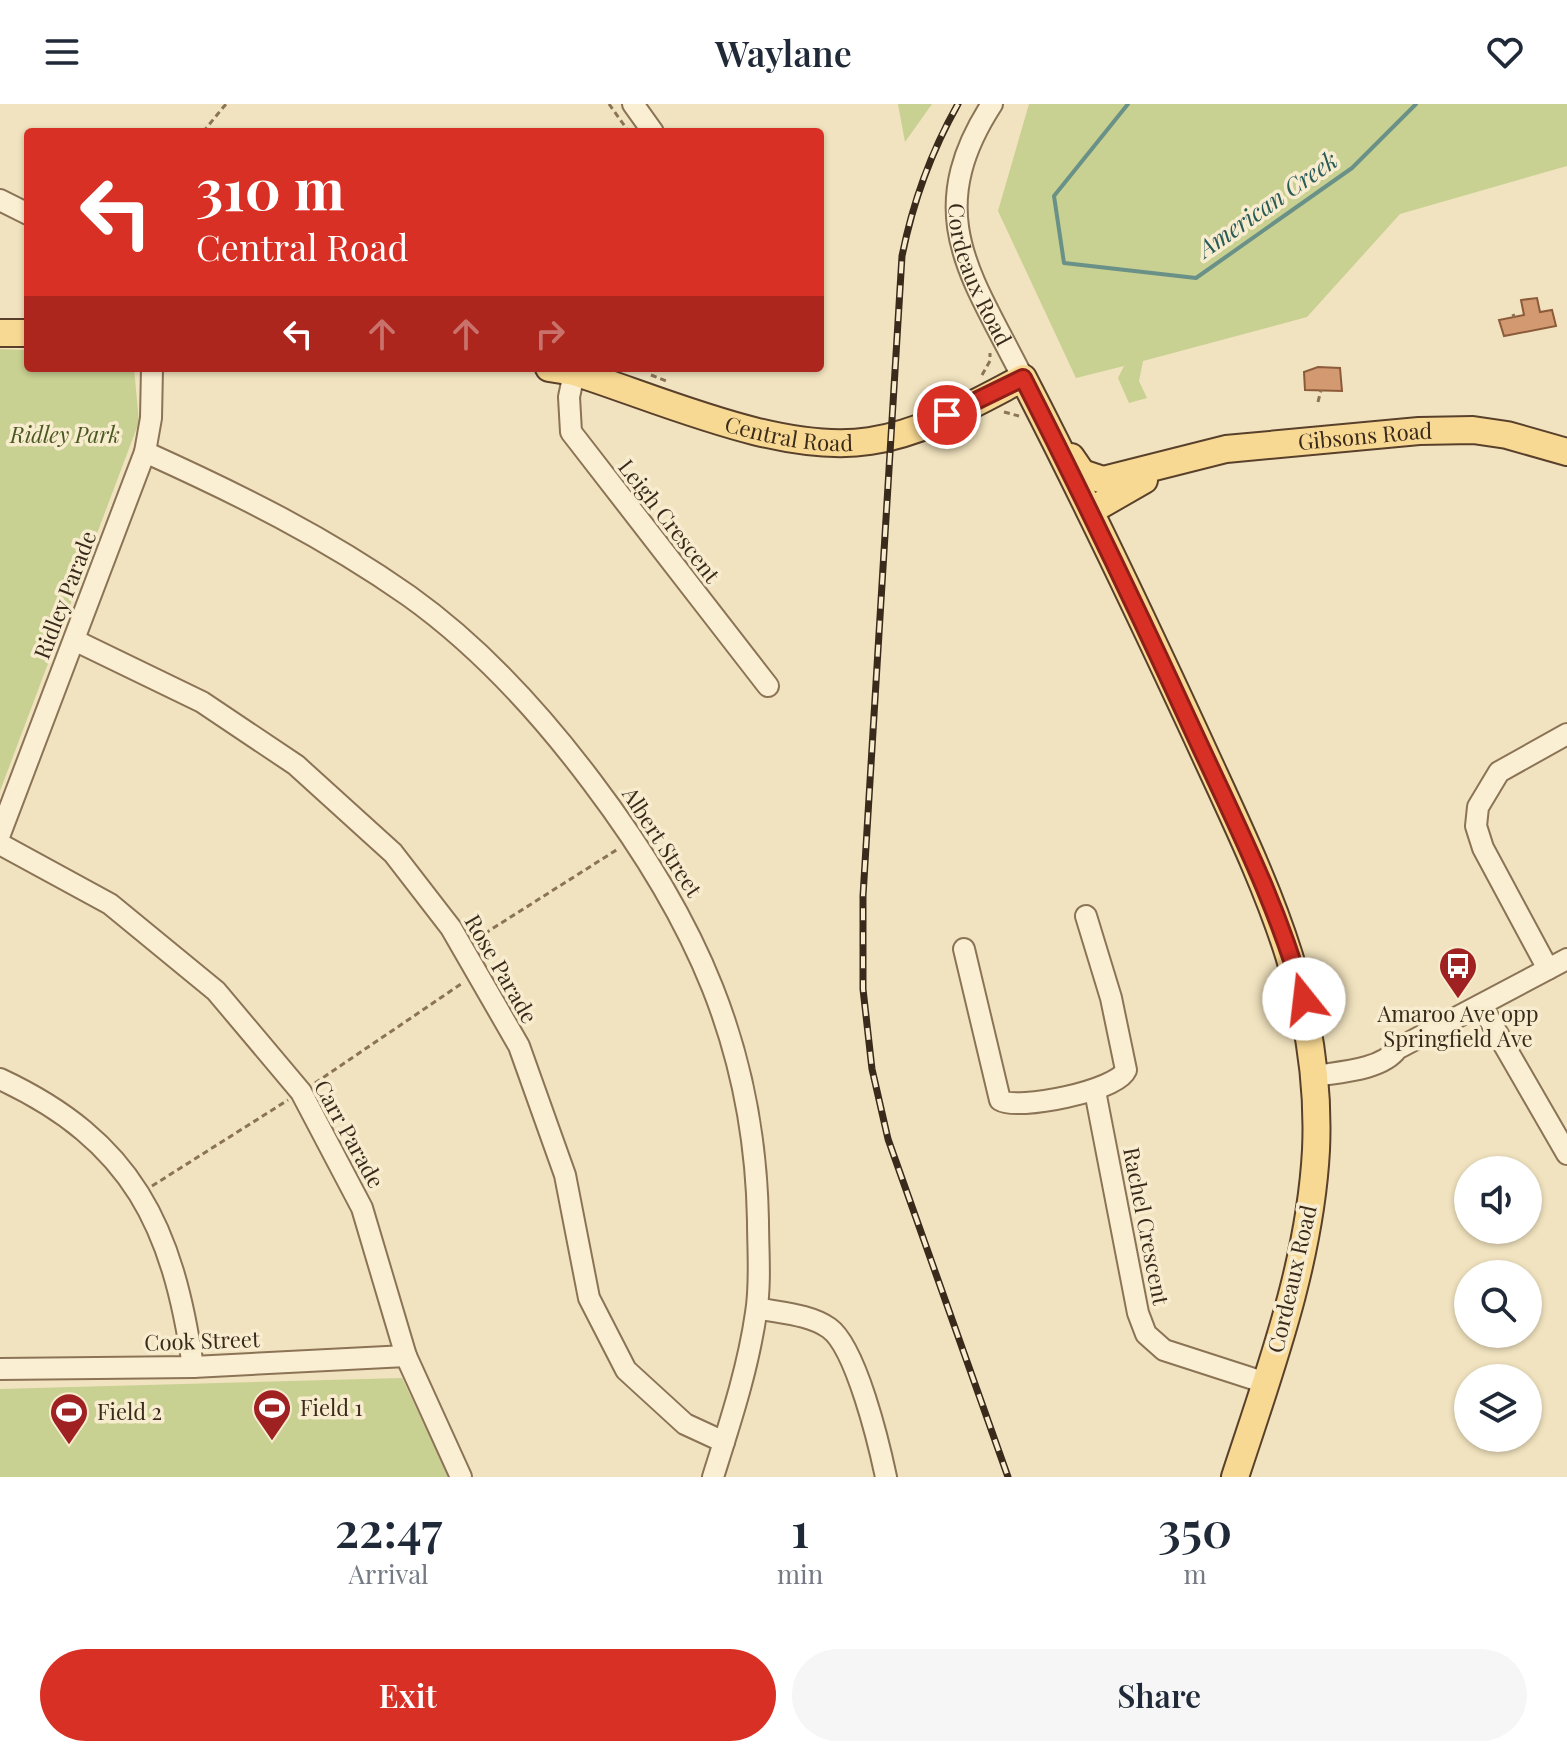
<!DOCTYPE html>
<style>
body{margin:0;font-family:"Playfair Display",serif;background:#f6f6f7;color:#1f2937;height:100vh;display:flex;flex-direction:column;font-size:30px;white-space:nowrap}
*{box-sizing:border-box;margin:0}
p{font-size:26px;color:#747a83}
.icon{flex:none;width:44px;height:44px;fill:none;stroke:currentColor;stroke-width:2;stroke-linecap:round;stroke-linejoin:round}
.map{position:relative;height:1373px;overflow:hidden}
.side{display:flex;flex-direction:column;background:#fff;flex:1}
.side>*{flex:none}
.hud{position:absolute;left:24px;top:24px;width:800px;height:244px;border-radius:8px;box-shadow:0 2px 6px #0004;background:#d93025;color:#fff;overflow:hidden}
.buttons{position:absolute;left:1454px;top:1052px;display:grid;gap:16px}
.buttons a{display:grid;place-items:center;width:88px;height:88px;border-radius:50%;background:#fff;box-shadow:0 2px 6px #0004;font-size:40px}
.pin{position:absolute;display:grid;place-items:center;width:68px;height:68px;color:#fff;margin:-34px;border:4px solid #fff;border-radius:50%;box-shadow:0 2px 8px #0007}
.me{position:absolute;width:88px;margin:-44px;rotate:344deg;stroke-linejoin:round;filter:drop-shadow(0 0 6px #0008)}
.turn{display:flex;align-items:center;gap:28px;height:168px;padding:0 40px;font-size:36px}
.turn .icon{width:104px;height:104px;stroke-width:2.5}
.turn b{display:block;font-size:56px;line-height:68px}
.lanes{display:flex;align-items:center;height:76px;padding:0 40px;background:#0003;justify-content:center;gap:40px;direction:ltr}
.lanes .off{opacity:.35}
.eta{display:flex;justify-content:space-evenly;align-items:center;height:136px;text-align:center}
.eta b{font-size:48px;font-weight:600;line-height:56px}
.button{display:flex;gap:16px;margin-top:auto;padding:16px 40px}
.button a{flex:1;height:92px;border-radius:48px;background:#d93025;color:#fff;font-size:32px;font-weight:600;line-height:92px;text-align:center}
.button a+a{background:#f6f6f7;color:#1f2937}
header{display:flex;justify-content:space-between;align-items:center;height:104px;padding:0 40px;background:#fff;font-size:36px;font-weight:600}
.map>svg:first-child{display:block}
.green{fill:#c8d092}
.lines{fill:none;stroke-linecap:round;stroke-linejoin:round}
.stream{stroke:#699187;stroke-width:4}
.building{fill:#d39a72;stroke:#8c5b3a;stroke-width:2}
.minor-casing{stroke:#8b7356;stroke-width:24}
.major-casing{stroke:#59402b;stroke-width:30}
.path{stroke:#8b7356;stroke-width:3;stroke-dasharray:6 4;stroke-linecap:butt}
.minor{stroke:#fbefd3;stroke-width:20}
.major{stroke:#f8d993;stroke-width:26}
.rail-casing{stroke:#3a2a1c;stroke-width:7}
.rail{stroke:#f8eccf;stroke-width:4;stroke-dasharray:12;stroke-linecap:butt}
.route-casing{stroke:#8d1f18;stroke-width:20}
.route{stroke:#d93025;stroke-width:14}
.labels{text-anchor:middle;stroke-width:7;stroke-linejoin:round;paint-order:stroke}
.street-label{font-size:22px;fill:#3a2a1c;stroke:#f8eccf}
.park-label{font-size:22px;font-style:italic;fill:#495820;stroke:#f8eccf}
.poi-label{font-size:22px;fill:#3a2a1c;stroke:#f8eccf;text-anchor:start}
.water-label{font-size:24px;font-style:italic;fill:#295b58;stroke:#f8eccf}
</style>
<header><svg class="icon" aria-label="menu" viewBox="0 0 24 24"><path d="M4 6h16M4 12h16M4 18h16"/></svg>Waylane<svg class="icon" aria-label="heart" viewBox="0 0 24 24"><path d="M12 20l-8-8c-3-5 5-10 8-4 3-6 11-1 8 4z"/></svg></header>
<div class="map">
<svg width="1567" height="1373" viewBox="0 0 1567 1373">
<rect width="100%" height="100%" fill="#f1e3bf"/>
<g class="green">
<path d="M898,0h34l-27,38z"/>
<path d="M1029,0h538v62l-167,48 -93,103 -164,44 -4,20 8,17 -18,5 -11,-25 6,-12 -48,12 -78,-167z"/>
<path d="M0,245l28,1v18h106l5,54 -139,369z"/>
<path d="M402,1274l47,99h-449v-88z"/>
</g>
<g class="lines">
<path class="stream" d="M1128,0l-74,92 10,67 132,15 156,-110 64,-64"/>
</g>
<g class="building">
<path d="M1537,194l3,14 12,-2 4,16 -52,10 -5,-16 25,-5 -3,-15z"/>
<path d="M1318,263l22,1 2,23 -37,-1 -1,-18z"/>
</g>
<g class="lines">
<defs>
<g id="minor">
<path d="M633,0l20,28"/>
<path id="s1" d="M992,0c-72,111 -20,172 31,274"/>
<path d="M0,96l28,14"/>
<path d="M575,264l-6,29 2,35 197,254"/>
<path d="M145,348c93,42 180,85 264,144 70,50 132,118 183,186 103,136 163,266 166,439 0,30 3,62 -2,92 -8,56 -26,110 -43,164"/>
<path d="M74,536l128,62 94,63 97,88 58,75 68,118 46,129 24,123 37,72 59,54 39,18"/>
<path d="M0,730l145,-382 6,-34 1,-50"/>
<path d="M0,740l110,60 106,87 85,101 61,116 44,148 55,121"/>
<path d="M964,845l36,151c17,11 117,-9 126,-30l-15,-72 -25,-82"/>
<path d="M1548,865l-65,-121 -7,-22 2,-19 21,-35 68,-38"/>
<path d="M1481,901l86,149"/>
<path d="M1315,972c24,-4 67,-6 82,-27l170,-90"/>
<path d="M0,975c133,62 173,148 193,288"/>
<path d="M1095,987l43,222 8,21 18,16 102,33"/>
<path d="M757,1204c23,5 52,6 72,20 27,19 50,116 57,149"/>
<path d="M0,1265l193,-2 213,-11"/>
</g>
<g id="major">
<path d="M0,229h28"/>
<path id="s2" d="M549,264l25,4c86,27 207,83 296,69 54,-8 105,-38 153,-63 61,118 118,238 174,359 63,138 126,256 119,413 -6,113 -46,220 -81,327"/>
<path id="s3" d="M1071,353l11,16 21,7 123,-31 193,-18 54,-1 34,5 60,17"/>
<path d="M1090,407l54,-31"/>
</g>
</defs>
<use href="#minor" class="minor-casing"/>
<use href="#major" class="major-casing"/>
<g class="path">
<path d="M609,0l20,28"/>
<path d="M203,28l23,-28"/>
<path d="M1512,212l3,-1"/>
<path d="M651,271l15,6"/>
<path d="M982,271l8,-14v-8"/>
<path d="M1318,298l3,-12"/>
<path d="M1004,308l15,4"/>
<path d="M476,835l142,-90"/>
<path d="M315,979l149,-101"/>
<path d="M152,1082l136,-86"/>
</g>
<use href="#minor" class="minor"/>
<use href="#major" class="major"/>
<defs>
<path id="rail" d="M958,0c-27,48 -45,97 -56,152l-39,640v93l9,80 16,70 120,338"/>
</defs>
<use href="#rail" class="rail-casing"/>
<use href="#rail" class="rail"/>
</g>
<g class="lines">
<defs>
<path id="route" d="M947,311l76,-37c60,118 117,237 172,357 42,91 81,166 109,264"/>
</defs>
<use href="#route" class="route-casing"/>
<use href="#route" class="route"/>
</g>
<defs>
<symbol id="bus-pin" viewBox="-11 -11 22 30"><path d="M0 17L-7.5 6A9.5 9.5 0 1 1 7.5 6Z" fill="#9f2121" stroke="#f8eccf"/><path d="M-5-6H5V4H4V6H2V4H-2V6H-4V4H-5ZM-3.5-4V0h7V-4ZM-3.5 1.2v1.5H-2V1.2ZM2 1.2v1.5H3.5V1.2Z" fill="#fff"/></symbol>
<symbol id="stadium-pin" viewBox="-11 -11 22 30"><path d="M0 17L-7.5 6A9.5 9.5 0 1 1 7.5 6Z" fill="#9f2121" stroke="#f8eccf"/><path d="M0-5a6.5 5 0 1 0 0 10a6.5 5 0 1 0 0-10ZM-3.5-1.8h7v3.6h-7Z" fill="#fff"/></symbol>
</defs>
<g fill-rule="evenodd">
<use href="#bus-pin" x="1436" y="840" width="44" height="60"/>
<use href="#stadium-pin" x="250" y="1282" width="44" height="60"/>
<use href="#stadium-pin" x="47" y="1286" width="44" height="60"/>
</g>
<g class="labels">
<g class="street-label">
<text dy="8" stroke="none"><textPath href="#s1" startOffset="182">Cordeaux Road</textPath></text>
<text dy="8" stroke="none"><textPath href="#s2" startOffset="250">Central Road</textPath></text>
<text dy="8" stroke="none"><textPath href="#s3" startOffset="308">Gibsons Road</textPath></text>
<text transform="translate(669 417) rotate(52)" y="8">Leigh Crescent</text>
<text transform="translate(65 491) rotate(-69)" y="8">Ridley Parade</text>
<text transform="translate(662 738) rotate(57)" y="8">Albert Street</text>
<text transform="translate(501 865) rotate(60)" y="8">Rose Parade</text>
<text transform="translate(349 1030) rotate(61)" y="8">Carr Parade</text>
<text transform="translate(1146 1122) rotate(79)" y="8">Rachel Crescent</text>
<text transform="translate(1292 1175) rotate(-77)" y="8">Cordeaux Road</text>
<text transform="translate(202 1237) rotate(-2)" y="8">Cook Street</text>
</g>
<g class="park-label">
<text x="65" y="339">Ridley Park</text>
</g>
<g class="poi-label">
<text x="1458" y="918" text-anchor="middle">Amaroo Ave opp<tspan x="1458" dy="25">Springfield Ave</tspan></text>
<text x="300" y="1312">Field 1</text>
<text x="97" y="1316">Field 2</text>
</g>
<g class="water-label">
<text transform="translate(1268 101) rotate(-35)" y="8">American Creek</text>
</g>
</g>
</svg>
<div class="buttons">
<a><svg class="icon" aria-label="sound" viewBox="0 0 24 24"><path d="M4 9h4l5-4v14l-5-4H4zM17 9q2 3 0 6"/></svg></a>
<a><svg class="icon" aria-label="search" viewBox="0 0 24 24"><circle cx="10" cy="10" r="6"/><path d="M15 15l6 6"/></svg></a>
<a><svg class="icon" aria-label="layers" viewBox="0 0 24 24"><path d="M12 4l9 5-9 5-9-5zM3 14l9 5 9-5"/></svg></a>
</div>
<div class="pin" style="left:947px;top:311px;background:#d93025"><svg class="icon" aria-label="arrive" viewBox="0 0 24 24"><path d="M6 21V4h12l-3 4 3 4H6"/></svg></div>
<svg class="me" style="left:1304px;top:895px" viewBox="-20 -20 40 40"><circle r="19" fill="#fff"/><path d="M0-13L10 11 0 6-10 11z" fill="#d93025"/></svg>
<div class="hud">
<div class="turn"><svg class="icon" aria-label="left" viewBox="0 0 24 24"><path d="M17 20v-9H6M10 6l-5 5 5 5"/></svg><div><b>310 m</b>Central Road</div></div>
<div class="lanes"><svg class="icon" aria-label="left" viewBox="0 0 24 24"><path d="M17 20v-9H6M10 6l-5 5 5 5"/></svg><svg class="icon off" aria-label="ahead" viewBox="0 0 24 24"><path d="M12 20V5M6 11l6-6 6 6"/></svg><svg class="icon off" aria-label="ahead" viewBox="0 0 24 24"><path d="M12 20V5M6 11l6-6 6 6"/></svg><svg class="icon off" aria-label="right" viewBox="0 0 24 24"><path d="M7 20v-9h11M14 6l5 5-5 5"/></svg></div>
</div>
</div>
<section class="side">
<div class="eta">
<div><b>22:47</b><p>Arrival</p></div>
<div><b>1</b><p>min</p></div>
<div><b>350</b><p>m</p></div>
</div>
<div class="button"><a>Exit</a><a>Share</a></div>
</section>
